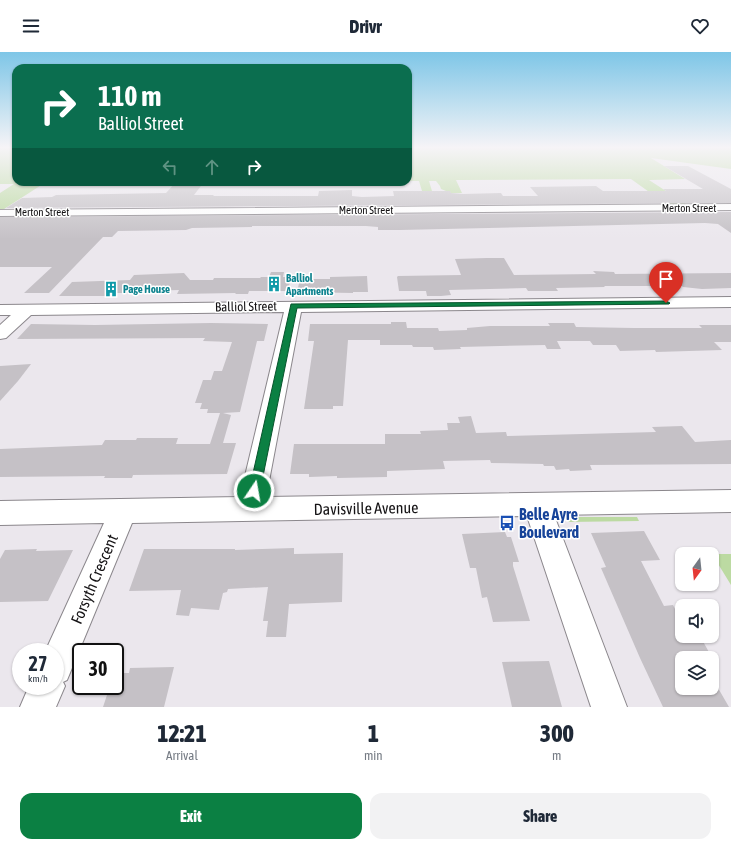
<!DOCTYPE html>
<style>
body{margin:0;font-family:"Asap Condensed",sans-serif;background:#f2f2f3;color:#1f2937;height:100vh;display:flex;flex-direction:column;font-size:15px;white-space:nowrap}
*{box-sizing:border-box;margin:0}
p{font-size:13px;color:#747a83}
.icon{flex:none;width:22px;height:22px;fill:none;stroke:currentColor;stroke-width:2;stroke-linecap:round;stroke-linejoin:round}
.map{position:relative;height:655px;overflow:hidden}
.details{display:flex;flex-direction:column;background:#fff;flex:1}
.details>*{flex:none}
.hud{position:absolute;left:12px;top:12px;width:400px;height:122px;border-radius:12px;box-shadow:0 1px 3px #0004;background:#0b6e4f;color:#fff;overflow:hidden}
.needle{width:26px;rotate:195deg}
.fabs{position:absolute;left:675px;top:495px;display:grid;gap:8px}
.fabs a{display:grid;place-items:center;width:44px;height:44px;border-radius:8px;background:#fff;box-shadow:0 1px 3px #0004;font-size:20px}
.speed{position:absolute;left:12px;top:591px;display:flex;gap:8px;font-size:20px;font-weight:700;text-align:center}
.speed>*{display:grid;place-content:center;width:52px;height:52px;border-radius:50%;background:#fff;box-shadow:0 1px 3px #0004;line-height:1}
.speed small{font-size:10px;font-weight:400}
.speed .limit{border:2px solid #111;border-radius:6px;background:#fff;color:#111}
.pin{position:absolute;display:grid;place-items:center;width:34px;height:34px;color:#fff;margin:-41px -17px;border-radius:50% 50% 50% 0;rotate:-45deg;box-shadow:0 0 4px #0007}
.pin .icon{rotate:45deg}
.me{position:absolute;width:44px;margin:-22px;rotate:12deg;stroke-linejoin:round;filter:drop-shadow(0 0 3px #0008)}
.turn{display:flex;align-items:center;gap:14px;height:84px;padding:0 20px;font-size:18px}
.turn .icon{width:52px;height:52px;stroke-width:2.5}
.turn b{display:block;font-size:28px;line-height:34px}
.lanes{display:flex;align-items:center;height:38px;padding:0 20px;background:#0003;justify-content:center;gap:20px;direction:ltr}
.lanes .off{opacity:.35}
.eta{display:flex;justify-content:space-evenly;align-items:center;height:68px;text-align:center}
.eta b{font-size:24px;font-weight:800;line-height:28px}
.cta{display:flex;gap:8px;margin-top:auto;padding:8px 20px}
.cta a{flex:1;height:46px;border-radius:12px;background:#0b8043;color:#fff;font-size:16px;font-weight:800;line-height:46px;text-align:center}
.cta a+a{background:#f2f2f3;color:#1f2937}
header{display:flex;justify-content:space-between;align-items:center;height:52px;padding:0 20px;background:#fff;font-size:18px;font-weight:800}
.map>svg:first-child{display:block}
.green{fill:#bcdaa2}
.building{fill:#c5c1c6}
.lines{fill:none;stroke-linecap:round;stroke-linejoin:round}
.minor-casing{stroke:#8b878c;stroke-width:2}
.minor{fill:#fff;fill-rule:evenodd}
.route{fill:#0b8043;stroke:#07532c}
.labels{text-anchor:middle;stroke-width:3;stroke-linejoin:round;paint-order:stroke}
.far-street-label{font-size:11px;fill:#141214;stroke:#fff}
.far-culture-label{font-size:11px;font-weight:bold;fill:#0d838f;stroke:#fff;text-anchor:start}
.street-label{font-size:13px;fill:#141214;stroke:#fff}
.near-street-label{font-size:16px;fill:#141214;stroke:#fff}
.near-transit-label{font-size:16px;font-weight:bold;fill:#164399;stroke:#fff;text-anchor:start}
</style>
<header><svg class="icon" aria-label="menu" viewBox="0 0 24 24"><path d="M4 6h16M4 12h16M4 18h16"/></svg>Drivr<svg class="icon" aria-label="heart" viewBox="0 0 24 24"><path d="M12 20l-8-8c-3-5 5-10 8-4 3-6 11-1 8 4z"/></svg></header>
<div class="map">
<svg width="731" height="655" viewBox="0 0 731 655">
<rect width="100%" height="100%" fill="#ebe7ed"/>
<g class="green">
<path d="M0,95h16v35h214l-187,2 -39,25h-4v-16l14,-9h-14z"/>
<path d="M408,95h323v22l-80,-11 34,21 -36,1 37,24h-20l-35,-25 -175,1 6,13h-11l-10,-4 -1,-3 -4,-5h-7l3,10h-10l-3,-10h-11z"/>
<path d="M579,465h58l2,4 -71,1 4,-4z"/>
<path d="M711,502h20v31l-19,-31z"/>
</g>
<g class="building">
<path d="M664,114h24l43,23v14l-725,5 16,-10 30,-1 4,-2 110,-2 10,-11h28l-10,13h20l-1,1h105l1,-5 33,-1v6l10,1 32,-1 -1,-5h57l1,2 12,1 38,-1 2,3h35l-8,-9 66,-1 7,5h63l-3,-2h40z"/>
<path d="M731,160v21l-13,-9 -13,-1 -305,7h-22v-3l-12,-1h-114v1l-60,1 -6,2 -68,1 -6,6h-9l-54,56h-25l28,-26h-52v-50z"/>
<path d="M487,206h17l10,17 82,-1 -3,-3 21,1 1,2 116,-1v15l-29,1 -19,-2 -1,-1h-78l1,1 -49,1 2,3h-30l-2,-3 -77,2 2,5 -10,1h-14l-1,-5h-27l-2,-14 1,-1 63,-1 -6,-16z"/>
<path d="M271,220h13l-1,5h8l-3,14h-39l-1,3h-13l1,-1 -59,1 2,-4 -30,1 -1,2h-31l-2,3h-56l13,-14 58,-2 4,-5 50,-2 6,7h23l1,-2h46l1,-1h8z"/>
<path d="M367,224l1,16h-15v1l-56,-1 3,-13h30v-2z"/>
<path d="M391,270h15l1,6h31l1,3 28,-1v-2l23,-2h60l-2,-3h26l2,4 58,1h68l-3,-3h32v17h-17l8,8 -66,2 -1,-2 -35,1 -4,-6h-23l-3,-4h-33l4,8h-14l-2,-4 -85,2 1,2 -27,1 -1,-3h-20l-1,-2h-32v-5h-32l-5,66h-10v3h-29l10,-68h-6l2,-17h81z"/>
<path d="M211,271l57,1 -4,17h-7l-17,71 -17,1 8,2 -8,28h13l-9,31 -94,1 -1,3h-28l1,-2 -105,1v-28l102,-4 3,-5h31l1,-2h41l-2,6h34l10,-31h-13l1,-4h-8l2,-6h-7l8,-23h8l3,-9h8l10,-29 -29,-1 2,-3 -188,1 14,-15 64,1z"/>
<path d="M31,312l-13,17 -18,20v-35z"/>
<path d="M471,364l5,17 30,-1 1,4 149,-4 -4,-5 30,-1 13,16 36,-2v24l-141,1 2,5 -22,1 -1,-2 -13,1 -2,-4h-10l-1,-2 -52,-1 -1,-3 -47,1 2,8 -58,2v6l-50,1v-2l-28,1v-3h-19l4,-30h91v-10h36l-1,-3 28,-1 -1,-7h13l-2,-6z"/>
<path d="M644,479l16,29 -19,1 23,45 9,-1 9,18v13h18l10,18h-10l2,4h-20v30h36l11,19h-66l-23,-49 -39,-90 5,-1 -15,-34z"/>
<path d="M505,480l2,5h4l8,25h-6v4l17,55 -37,1 -6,-25 -5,1 -6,-30h-6l-8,-34z"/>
<path d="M294,496v6l49,-1 -1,49 -53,2 -3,33h-20l2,-16h-5l5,-34 -40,2 -1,3 -4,1 -4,17 -28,-2 -2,8 -13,-1 5,-25 -52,1 15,-42h91v1z"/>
<path d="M37,497l-1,2 37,-1 -25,51 -48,1v-43l5,-9z"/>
<path d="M549,609l13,46h-50l-10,-45z"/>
<path d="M174,615l-10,40h-61l7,-21h5v-13h14l1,-5z"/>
</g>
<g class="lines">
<defs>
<g id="minor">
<path d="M731,152v6l-731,6v-6z"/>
<path d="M731,245v10l-430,5 -35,185 465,-7v22l-177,3 73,192h-36l-64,-191 -395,7 -65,157 -4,2 2,4 -9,21h-36l9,-21h26v-34h-10l59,-129 -104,2v-24l240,-4 44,-185 -253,3 -25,23 -6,1v-14l11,-10h-11v-10z"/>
</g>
</defs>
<use href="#minor" class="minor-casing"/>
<use href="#minor" class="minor"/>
</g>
<linearGradient id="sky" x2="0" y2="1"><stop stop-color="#7ec6e7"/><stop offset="0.51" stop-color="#f6f4f7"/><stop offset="1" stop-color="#f6f4f7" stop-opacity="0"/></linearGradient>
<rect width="731" height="187" fill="url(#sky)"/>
<path class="route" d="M666,249l4,2 -1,1 -372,4 -37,183 -1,3 -5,2 -4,-2 -1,-3 42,-187z"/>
<defs>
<symbol id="building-bare" viewBox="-9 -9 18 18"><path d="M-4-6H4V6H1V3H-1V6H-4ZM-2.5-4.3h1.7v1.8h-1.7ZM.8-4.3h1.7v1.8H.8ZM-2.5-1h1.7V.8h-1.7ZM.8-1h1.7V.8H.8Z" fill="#0f9aa8" stroke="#fff" stroke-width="2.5" paint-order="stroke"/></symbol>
<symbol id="bus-bare" viewBox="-9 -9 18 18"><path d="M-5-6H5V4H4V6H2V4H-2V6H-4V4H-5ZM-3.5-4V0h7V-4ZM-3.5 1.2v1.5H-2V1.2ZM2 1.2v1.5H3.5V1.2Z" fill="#1a4fb4" stroke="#fff" stroke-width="2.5" paint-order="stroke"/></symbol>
</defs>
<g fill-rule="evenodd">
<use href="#building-bare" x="263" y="221" width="22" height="22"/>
<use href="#building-bare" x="100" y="226" width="22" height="22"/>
<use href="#bus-bare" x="496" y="460" width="22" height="22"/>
</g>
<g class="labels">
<g class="far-street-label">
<text x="689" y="160">Merton Street</text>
<text x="366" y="162">Merton Street</text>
<text x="42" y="164">Merton Street</text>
</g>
<g class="far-culture-label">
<text x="286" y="230">Balliol<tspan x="286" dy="13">Apartments</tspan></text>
<text x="123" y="241">Page House</text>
</g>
<g class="street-label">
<text transform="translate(246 254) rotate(-1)" y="5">Balliol Street</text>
</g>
<g class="near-street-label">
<text transform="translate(366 456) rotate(-1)" y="6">Davisville Avenue</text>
<text transform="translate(94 527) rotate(-67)" y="6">Forsyth Crescent</text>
</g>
<g class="near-transit-label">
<text x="519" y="468">Belle Ayre<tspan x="519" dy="18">Boulevard</tspan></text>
</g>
</g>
</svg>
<div class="fabs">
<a><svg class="needle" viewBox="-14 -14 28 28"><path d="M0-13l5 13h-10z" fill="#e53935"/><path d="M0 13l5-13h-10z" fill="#747a83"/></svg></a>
<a><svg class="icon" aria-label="sound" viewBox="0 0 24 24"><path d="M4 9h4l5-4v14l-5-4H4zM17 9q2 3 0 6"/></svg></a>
<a><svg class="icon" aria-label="layers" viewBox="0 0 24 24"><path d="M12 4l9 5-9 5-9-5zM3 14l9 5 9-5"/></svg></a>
</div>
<div class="speed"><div>27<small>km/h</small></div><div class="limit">30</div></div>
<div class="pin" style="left:666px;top:251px;background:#d93025"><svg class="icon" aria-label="arrive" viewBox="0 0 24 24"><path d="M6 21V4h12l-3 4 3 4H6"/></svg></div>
<svg class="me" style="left:254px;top:439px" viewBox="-20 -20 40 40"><circle r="17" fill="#0b8043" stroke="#fff" stroke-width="3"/><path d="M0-11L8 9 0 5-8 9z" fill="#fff"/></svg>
<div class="hud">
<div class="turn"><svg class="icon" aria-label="right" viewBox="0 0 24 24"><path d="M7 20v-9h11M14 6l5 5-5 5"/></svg><div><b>110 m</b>Balliol Street</div></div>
<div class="lanes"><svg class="icon off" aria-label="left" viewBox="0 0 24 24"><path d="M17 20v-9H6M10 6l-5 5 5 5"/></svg><svg class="icon off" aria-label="ahead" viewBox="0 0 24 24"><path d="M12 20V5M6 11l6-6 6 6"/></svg><svg class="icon" aria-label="right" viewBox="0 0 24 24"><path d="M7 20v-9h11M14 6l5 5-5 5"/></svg></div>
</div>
</div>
<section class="details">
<div class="eta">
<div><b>12:21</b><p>Arrival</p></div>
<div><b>1</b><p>min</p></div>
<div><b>300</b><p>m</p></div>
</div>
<div class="cta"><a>Exit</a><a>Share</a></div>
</section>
